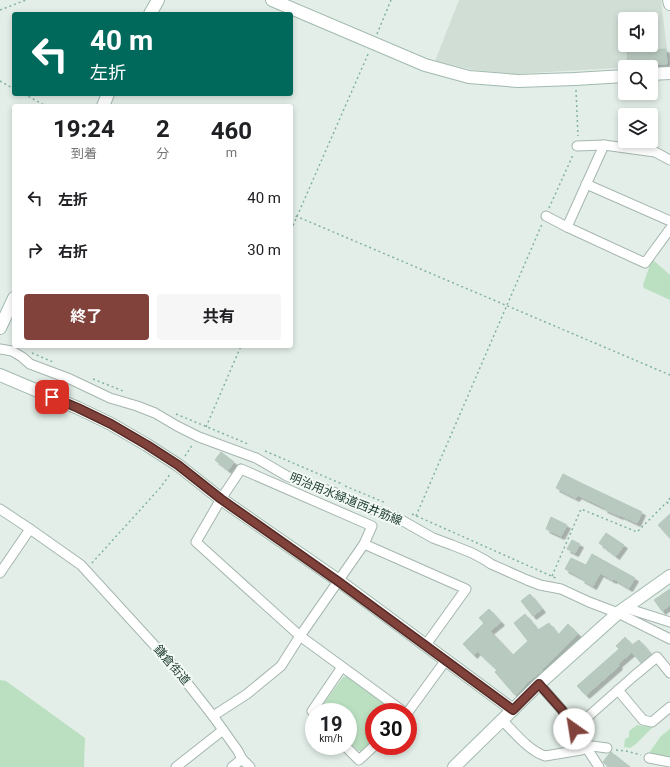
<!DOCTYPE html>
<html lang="ja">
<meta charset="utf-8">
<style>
body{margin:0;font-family:Roboto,"Noto Sans JP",sans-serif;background:#f6f6f6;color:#202124;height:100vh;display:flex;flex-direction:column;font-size:15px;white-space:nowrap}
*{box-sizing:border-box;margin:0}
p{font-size:13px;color:#757577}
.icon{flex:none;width:22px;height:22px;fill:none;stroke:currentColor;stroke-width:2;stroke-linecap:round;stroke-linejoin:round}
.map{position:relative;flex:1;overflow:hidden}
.panel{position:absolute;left:12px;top:104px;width:281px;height:244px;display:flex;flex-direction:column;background:#fff;border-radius:4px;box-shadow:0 2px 6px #0003}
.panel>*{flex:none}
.top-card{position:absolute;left:12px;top:12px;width:281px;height:84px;border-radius:4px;box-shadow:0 2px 6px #0003;background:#00695c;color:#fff;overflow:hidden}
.tools{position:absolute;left:618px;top:12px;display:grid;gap:8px}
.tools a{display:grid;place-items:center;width:40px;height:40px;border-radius:4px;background:#fff;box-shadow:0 2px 6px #0003;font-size:20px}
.speed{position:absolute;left:305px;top:703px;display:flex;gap:8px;font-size:20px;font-weight:700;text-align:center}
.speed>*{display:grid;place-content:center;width:52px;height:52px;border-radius:50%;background:#fff;box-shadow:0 2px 6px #0003;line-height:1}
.speed small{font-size:10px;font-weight:400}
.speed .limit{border:6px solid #d22;background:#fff;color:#111}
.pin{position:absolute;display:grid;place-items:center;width:34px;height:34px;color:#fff;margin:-17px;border-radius:8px;box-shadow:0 2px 6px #0006}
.me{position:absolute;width:44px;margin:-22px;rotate:328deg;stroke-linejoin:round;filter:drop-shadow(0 0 3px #0008)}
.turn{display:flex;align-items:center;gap:14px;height:84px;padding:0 12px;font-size:18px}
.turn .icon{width:52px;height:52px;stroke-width:2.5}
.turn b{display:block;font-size:28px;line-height:34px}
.eta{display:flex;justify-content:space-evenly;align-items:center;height:68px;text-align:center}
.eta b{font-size:24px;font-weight:700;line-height:28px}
.action{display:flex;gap:8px;margin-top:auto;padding:8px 12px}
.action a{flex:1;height:46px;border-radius:4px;background:#81423b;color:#fff;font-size:16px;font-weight:700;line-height:46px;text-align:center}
.action a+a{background:#f6f6f6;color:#202124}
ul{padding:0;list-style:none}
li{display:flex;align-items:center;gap:12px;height:52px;padding:0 12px}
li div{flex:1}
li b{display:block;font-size:15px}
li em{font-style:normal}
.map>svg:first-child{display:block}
.built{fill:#d1ded6;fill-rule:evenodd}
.green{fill:#bbe0c1}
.building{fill:#b8c9c0;stroke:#b5c8be;filter:url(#shadow)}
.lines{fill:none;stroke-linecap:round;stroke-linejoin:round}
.street-casing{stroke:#a5b6ae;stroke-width:11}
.secondary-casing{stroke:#a1baae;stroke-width:14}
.path{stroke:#82b39e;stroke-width:1.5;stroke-dasharray:2 3;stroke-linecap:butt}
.street{stroke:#fff;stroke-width:9}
.secondary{stroke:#fff;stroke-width:12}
.route-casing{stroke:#542b26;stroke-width:10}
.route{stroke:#81423b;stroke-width:7}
.labels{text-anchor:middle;stroke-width:4;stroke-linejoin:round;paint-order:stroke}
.street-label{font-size:12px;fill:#224034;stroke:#f4faf6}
</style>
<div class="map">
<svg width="670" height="767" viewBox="0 0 670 767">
<defs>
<filter id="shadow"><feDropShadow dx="3.5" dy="3.5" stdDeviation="0" flood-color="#0004"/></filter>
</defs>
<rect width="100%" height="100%" fill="#e3eee8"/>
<path class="built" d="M459,0h202l8,65 -155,9 -40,-4 -39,-9zM625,19h26v26h-26z"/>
<g class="green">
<path d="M652,259l18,16v25l-26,-12 -1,-3z"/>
<path d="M348,676l48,36h-22v28l-12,11h-4l-10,-10v-29h-28v-4l23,-31z"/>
<path d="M0,680l6,1 79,57 -1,29h-84z"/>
<path d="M637,725l16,2 -17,17 -6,4 -6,-1 1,-8 4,-2v-6z"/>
<path d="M670,729v29h-2l-19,-5 12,-17z"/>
</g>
<g class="building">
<path d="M666,49l1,15 -39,2 -1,-15z"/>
<path d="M221,452l13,10 -6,8 -13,-10z"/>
<path d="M563,474l20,10 59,28 -5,11 -17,-8v1l-16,-7 1,-1 -27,-13 -2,3 -20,-10z"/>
<path d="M670,514v24l-12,-13z"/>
<path d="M551,517l16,8 -6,11 -15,-7z"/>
<path d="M606,533l18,12 -8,11 -17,-13z"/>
<path d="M572,540l8,4 -5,9 -8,-4z"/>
<path d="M592,554l43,24 -6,10 -15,-9 -1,1 -13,-7 -7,13 -12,-7 1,-1 -17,-9 6,-11 15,7z"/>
<path d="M670,589v16l-8,6 -8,-11z"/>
<path d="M530,594l12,15 -9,7 -12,-15z"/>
<path d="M489,609l12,13 -11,9 23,24 15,-14 -14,-18 11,-9 13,16 11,-7 9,12 10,-11 10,10 -36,35 1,1 -18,14 1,1 -11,10 -20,-23 2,-2 -20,-19 -3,4 -11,-11 21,-21 -5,-5z"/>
<path d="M625,637l7,8 7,-5 12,14 -10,9 -9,-11 -14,12 1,2 -33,29 -9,-9 42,-37 -3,-3z"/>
<path d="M611,752l19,15h-21l-6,-5 6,-8z"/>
</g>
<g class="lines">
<defs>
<g id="street">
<path d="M577,146l27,-1"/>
<path d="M670,160l-15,-8 -51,-7 -37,82 78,36 25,-34"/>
<path d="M586,184l84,37"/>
<path d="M546,216l21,11"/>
<path d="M0,349l12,2 10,6 8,7 40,15 40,19 27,8 18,7 22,13 22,11 57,21 31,18 15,6 37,12 22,12 35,11 37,21 19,7 20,8 13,7 6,4 36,16 13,5 21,4 28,13 29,11 52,26"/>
<path d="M0,509l30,20 51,36 96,105 36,46 25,35 4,8 8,8"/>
<path d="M0,573l30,-44"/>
<path d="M626,608l44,14"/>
<path d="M539,684l23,26 37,57"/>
<path d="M618,690l25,30 9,2 18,-15"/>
<path d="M404,712l-104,-76 -104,-94 25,-43 20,-30 131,57 -8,18 102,45 -41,57"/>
<path d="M408,712l38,-52"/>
<path d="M314,713l-2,-2 30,-44"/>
<path d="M213,716l34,-22 34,-28 19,-30 64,-92"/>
<path d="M502,720c12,12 27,31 43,36l36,-6 11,-4 15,2"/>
<path d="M574,729l60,-53 23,-19 13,16"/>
<path d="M345,746l14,14 15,-14"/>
<path d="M649,758l21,4"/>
<path d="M176,767l47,-37"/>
<path d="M232,767l10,-8"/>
</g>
<g id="secondary">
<path d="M272,0l153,65 44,12 49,4 57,-2 50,-3"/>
<path d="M669,0l1,4"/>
<path d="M150,14l8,-14"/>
<path d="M651,74l19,-1"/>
<path d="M103,106l5,-12"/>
<path d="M0,328l14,-30"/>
<path d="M0,375l78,33 33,16 36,21 31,20 43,34 118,82 174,129"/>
<path d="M454,767l85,-83 79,-71 52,-37"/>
</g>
</defs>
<use href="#street" class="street-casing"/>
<use href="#secondary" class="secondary-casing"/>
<g class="path">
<path d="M0,10l26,-10"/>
<path d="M377,34l14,-34"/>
<path d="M0,81l14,8"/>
<path d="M576,90l2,46"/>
<path d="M24,94l22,12"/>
<path d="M549,208l24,-53"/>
<path d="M291,214l379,161"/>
<path d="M291,230l78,-178"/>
<path d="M32,353l21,9"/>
<path d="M93,379l30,12"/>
<path d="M176,414l72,30"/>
<path d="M206,427l35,-81"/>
<path d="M265,451l77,33"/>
<path d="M185,456l8,-12"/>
<path d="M345,486l41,17"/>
<path d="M670,498l-3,4 3,3"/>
<path d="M412,514l146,65"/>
<path d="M416,516l126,-292"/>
<path d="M92,563l68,-75 11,-15"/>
<path d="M552,576l29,-67 56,23 30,-30"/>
<path d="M616,750l10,1 15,4"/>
</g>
<use href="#street" class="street"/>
<use href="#secondary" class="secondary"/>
</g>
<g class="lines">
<defs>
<path id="route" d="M52,397l26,11 33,16 36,21 31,20 43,34 118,83 174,128 26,-26 23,26 12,19"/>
</defs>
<use href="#route" class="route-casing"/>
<use href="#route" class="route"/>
</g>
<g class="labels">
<g class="street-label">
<text transform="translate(346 499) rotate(22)" y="4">明治用水緑道西井筋線</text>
<text transform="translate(172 665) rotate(49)" y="4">鎌倉街道</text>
</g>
</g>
</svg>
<div class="tools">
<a><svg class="icon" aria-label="sound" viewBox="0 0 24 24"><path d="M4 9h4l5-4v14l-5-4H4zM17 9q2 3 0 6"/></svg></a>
<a><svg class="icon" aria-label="search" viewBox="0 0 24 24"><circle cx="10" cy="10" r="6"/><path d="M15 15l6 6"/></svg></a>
<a><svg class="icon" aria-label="layers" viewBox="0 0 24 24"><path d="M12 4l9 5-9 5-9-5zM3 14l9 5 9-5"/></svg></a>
</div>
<div class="speed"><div>19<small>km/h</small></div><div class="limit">30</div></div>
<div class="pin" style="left:52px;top:397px;background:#d93025"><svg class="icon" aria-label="arrive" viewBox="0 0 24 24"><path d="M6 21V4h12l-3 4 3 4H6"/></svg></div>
<svg class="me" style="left:574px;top:729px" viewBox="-20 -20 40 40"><circle r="19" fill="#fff"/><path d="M0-13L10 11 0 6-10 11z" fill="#81423b"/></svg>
<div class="top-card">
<div class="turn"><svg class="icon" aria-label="left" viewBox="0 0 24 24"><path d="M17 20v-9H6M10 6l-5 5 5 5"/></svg><div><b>40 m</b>左折</div></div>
</div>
<section class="panel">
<div class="eta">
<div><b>19:24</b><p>到着</p></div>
<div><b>2</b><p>分</p></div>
<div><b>460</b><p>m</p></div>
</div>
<ul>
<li><svg class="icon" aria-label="left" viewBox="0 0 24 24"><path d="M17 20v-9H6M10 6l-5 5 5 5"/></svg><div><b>左折</b></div><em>40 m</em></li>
<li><svg class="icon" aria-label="right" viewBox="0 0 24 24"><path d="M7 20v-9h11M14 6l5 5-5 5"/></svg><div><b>右折</b></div><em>30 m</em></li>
</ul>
<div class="action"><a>終了</a><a>共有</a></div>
</section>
</div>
